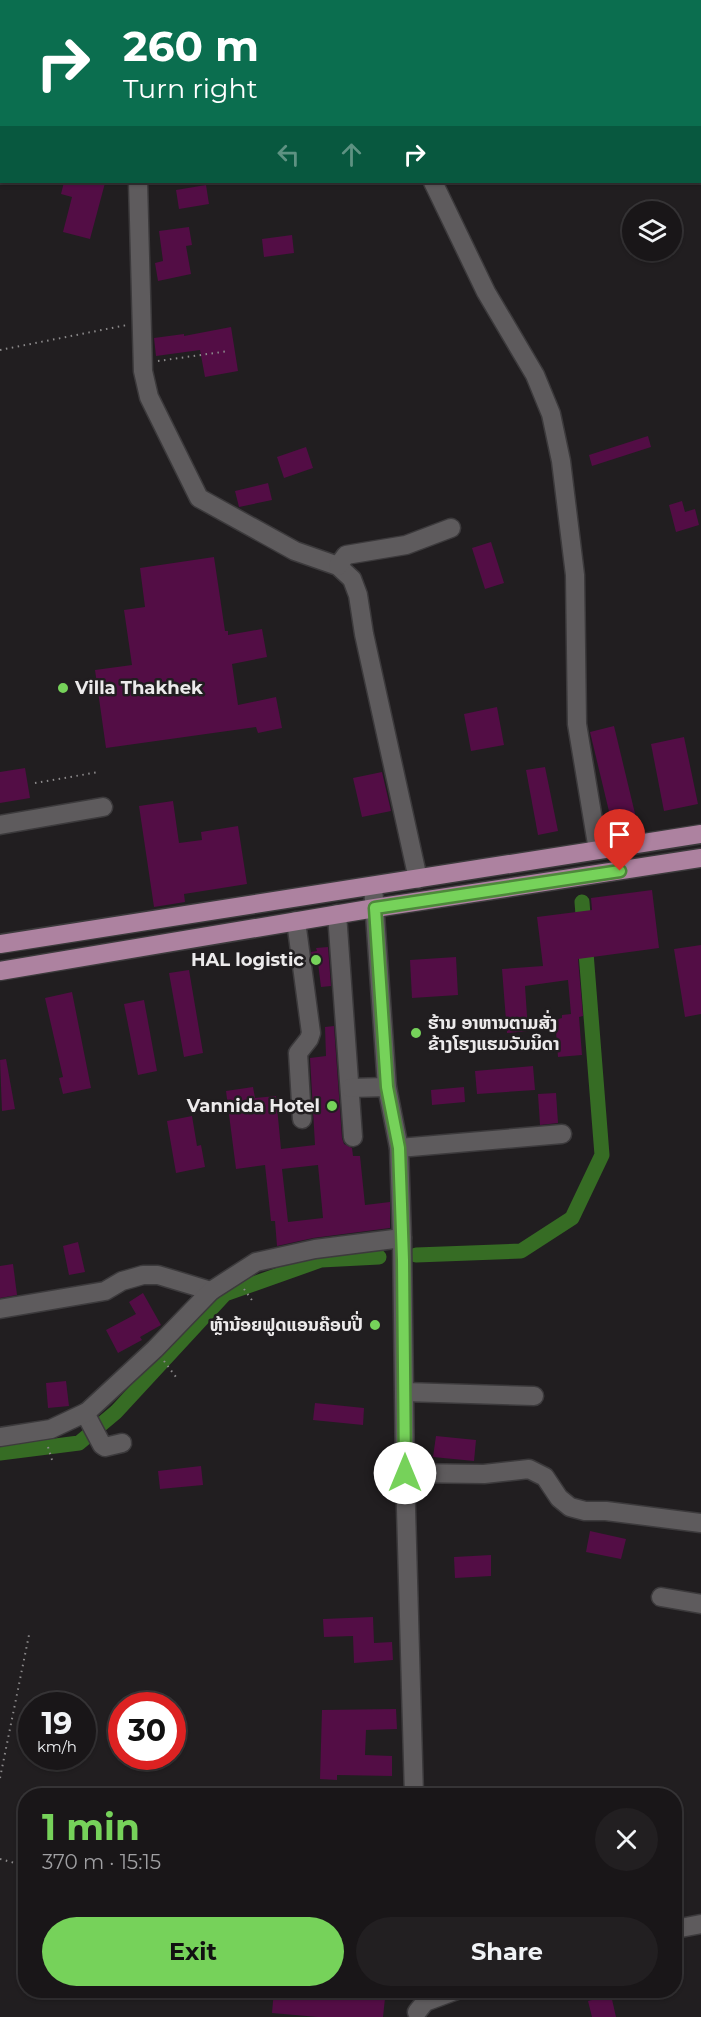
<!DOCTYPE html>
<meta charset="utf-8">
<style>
body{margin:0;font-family:Montserrat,"Noto Sans Lao",sans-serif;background:#221f21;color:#f1f3f6;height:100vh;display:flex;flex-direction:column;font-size:22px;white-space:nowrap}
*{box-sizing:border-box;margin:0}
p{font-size:20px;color:#9f9fa2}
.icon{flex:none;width:33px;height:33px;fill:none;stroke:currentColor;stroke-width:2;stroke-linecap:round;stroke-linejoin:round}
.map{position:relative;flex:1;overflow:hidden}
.details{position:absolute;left:18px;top:1788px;width:664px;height:210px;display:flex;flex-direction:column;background:#191618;border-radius:24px;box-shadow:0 2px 4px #0004,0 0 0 2px #373537}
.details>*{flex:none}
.top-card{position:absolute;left:0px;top:0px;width:702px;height:183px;box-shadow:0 2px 4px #0004,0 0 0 2px #373537;background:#0b6e4f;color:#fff;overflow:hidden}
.tools{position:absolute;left:622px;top:201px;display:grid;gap:12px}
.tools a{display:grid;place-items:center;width:60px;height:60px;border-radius:50%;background:#191618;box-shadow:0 2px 4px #0004,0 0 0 2px #373537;font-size:30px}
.speed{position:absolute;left:18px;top:1692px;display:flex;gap:12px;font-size:30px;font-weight:700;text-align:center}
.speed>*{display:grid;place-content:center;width:78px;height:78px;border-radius:50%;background:#191618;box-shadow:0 2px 4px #0004,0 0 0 2px #373537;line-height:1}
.speed small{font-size:15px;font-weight:400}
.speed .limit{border:9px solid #d22;background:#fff;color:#111}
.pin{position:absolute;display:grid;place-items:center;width:51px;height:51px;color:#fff;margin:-62px -26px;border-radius:50% 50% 50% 0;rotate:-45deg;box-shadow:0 0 6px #0007}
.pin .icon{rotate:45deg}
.me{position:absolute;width:66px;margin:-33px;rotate:0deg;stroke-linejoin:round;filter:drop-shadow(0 0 4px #0008)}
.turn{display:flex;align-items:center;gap:21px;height:126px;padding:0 24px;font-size:27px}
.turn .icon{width:78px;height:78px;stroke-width:2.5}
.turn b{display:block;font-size:42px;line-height:51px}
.lanes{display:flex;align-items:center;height:57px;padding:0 24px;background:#0003;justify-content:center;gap:30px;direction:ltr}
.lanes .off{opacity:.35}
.round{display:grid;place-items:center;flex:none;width:63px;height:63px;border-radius:32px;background:#221f21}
.summary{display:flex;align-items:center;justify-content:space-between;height:102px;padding:0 24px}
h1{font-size:36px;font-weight:700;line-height:45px;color:#76d25a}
.action{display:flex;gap:12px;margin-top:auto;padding:12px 24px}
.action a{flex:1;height:69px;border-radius:36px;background:#76d25a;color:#111;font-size:24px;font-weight:700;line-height:69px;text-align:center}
.action a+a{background:#221f21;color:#f1f3f6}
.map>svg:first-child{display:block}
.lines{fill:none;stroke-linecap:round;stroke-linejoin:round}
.canal{stroke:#366c24;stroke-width:15}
.building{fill:#530d45;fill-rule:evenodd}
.minor-casing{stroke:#3c3a3c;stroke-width:21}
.major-casing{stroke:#3c3a3c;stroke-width:21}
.path{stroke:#8c8a8b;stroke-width:2;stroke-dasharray:1.5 4.5;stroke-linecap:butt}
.minor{stroke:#5e5b5d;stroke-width:18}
.major{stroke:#ad82a0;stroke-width:18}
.route-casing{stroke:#4d883a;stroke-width:15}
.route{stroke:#76d25a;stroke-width:10}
.poi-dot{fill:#76d25a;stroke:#211e20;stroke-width:2}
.labels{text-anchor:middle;stroke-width:5;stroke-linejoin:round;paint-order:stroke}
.poi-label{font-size:18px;font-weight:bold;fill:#eceaeb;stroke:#211e20;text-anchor:end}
</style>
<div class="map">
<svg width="701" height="2017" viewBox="0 0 701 2017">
<rect width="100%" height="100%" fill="#211e20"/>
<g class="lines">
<g class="canal">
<path d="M416,1255l105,-4 51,-33 30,-63 -20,-253"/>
<path d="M0,1453l79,-10 37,-31 109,-118 96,-34 58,-3"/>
</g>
</g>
<g class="building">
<path d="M64,182l41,1 -15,56 -27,-7 9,-35 -11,-3z"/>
<path d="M206,185l3,19 -30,5 -3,-19z"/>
<path d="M189,227l3,18 -6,1 5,28 -33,7 -3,-18 8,-2 -4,-30z"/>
<path d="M292,235l2,18 -30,4 -2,-18z"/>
<path d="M231,327l7,44 -33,6 -5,-27 -44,6 -2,-18 30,-4v2z"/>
<path d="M648,436l3,11 -59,19 -3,-11z"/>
<path d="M306,447l7,21 -29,10 -7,-21z"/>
<path d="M268,483l4,17 -33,7 -4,-16z"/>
<path d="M682,501l3,11 10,-3 4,16 -23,7 -7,-27z"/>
<path d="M491,542l13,41 -19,6 -13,-41z"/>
<path d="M214,557l11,74h3v4l34,-6 5,28 -35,7 6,41 38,-8 6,31 -24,5 -2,-6 -150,21 -11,-78 37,-5 -8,-55 21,-3 -5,-39z"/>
<path d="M497,707l7,38 -33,6 -7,-37z"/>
<path d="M614,726l23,96 -24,6 -23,-96z"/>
<path d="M684,737l14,67 -34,7 -13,-67z"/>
<path d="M545,767l13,64 -20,4 -12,-65z"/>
<path d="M25,768l5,30 -30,5v-31z"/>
<path d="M382,772l9,39 -29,6 -9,-39z"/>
<path d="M173,801l6,42 23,-3 -1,-8 37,-6 9,58 -63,10 1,8 -31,5 -15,-101z"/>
<path d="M652,890l7,58 -81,11 5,57 -4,1 3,38 -24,2 -2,-25 -11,-9 17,-5v-3l9,-1 -3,-34 -43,6 3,45 -21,2 -5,-64 41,-3 -6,-49 55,-7 -1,-12z"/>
<path d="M701,945v69l-16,3 -11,-68z"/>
<path d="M328,947l3,39 -10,1 -3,-24h-5l-2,-11 6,-1 -1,-3z"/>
<path d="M456,957l2,38 -46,3 -2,-38z"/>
<path d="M189,970l14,83 -19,4 -15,-84z"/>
<path d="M72,992l19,96 -28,6 -4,-16 4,-1 -18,-79z"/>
<path d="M144,1000l13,71 -19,4 -14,-71z"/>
<path d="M334,1026l8,112 2,6 8,4 1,8h7l5,49 25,-3v26l-77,10 -36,8 -2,-25h-4l-6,-56 -29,4 -10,-78 27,-4 2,11 21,-2 5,53 34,-4 -5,-87 16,-2 -1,-29zM318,1165l5,53 -35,4 -6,-53z"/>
<path d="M6,1059l9,50 -13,2 -2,-51z"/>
<path d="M533,1066l2,24 -58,4 -2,-23z"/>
<path d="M464,1087l1,15 -33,3 -1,-15z"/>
<path d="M556,1093l2,30 -18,2 -2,-31z"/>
<path d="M192,1116l5,30 4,-1 4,22 -29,6 -9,-52z"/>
<path d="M78,1242l7,30 -16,3 -6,-29z"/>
<path d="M13,1264l4,31 -17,3v-32z"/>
<path d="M143,1293l18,32 -21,12 2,3 -24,13 -12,-23 30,-16 -7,-12z"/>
<path d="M66,1381l3,25 -21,2 -2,-25z"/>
<path d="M315,1403l49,5 -1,17 -50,-5z"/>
<path d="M436,1436l40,4 -2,21 -41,-4z"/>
<path d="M201,1466l2,19 -43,4 -2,-18z"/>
<path d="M590,1531l36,8 -5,20 -35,-7z"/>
<path d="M491,1555v21l-36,2 -1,-21z"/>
<path d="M373,1617l1,26 18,-1 1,18 -39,3 -1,-27 -29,1 -1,-18z"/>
<path d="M396,1709l1,20 -31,1 -1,25 27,1v20l-55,-1v5l-17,-1 2,-69z"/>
<path d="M274,1990l111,8 -2,19h-65l-46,-4z"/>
<path d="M611,1995l5,22h-24l-4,-16z"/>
</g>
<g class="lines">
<defs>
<g id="minor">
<path d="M341,0l1,2"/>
<path d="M0,54l2,2"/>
<path d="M138,182l5,189 6,26 50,101 96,53 43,15 14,13 6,16 6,39 54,245"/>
<path d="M433,182l53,110 49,83 16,39 10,47 14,114 2,149 21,126"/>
<path d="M338,566l8,-11 60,-10 45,-17"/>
<path d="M0,825l103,-18"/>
<path d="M373,886l14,201 12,61 3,90 3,235 9,323"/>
<path d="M337,914l16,223"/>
<path d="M296,921l15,112 -2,6 -11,14 4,66"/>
<path d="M350,1088l37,-1"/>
<path d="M399,1148l163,-14"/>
<path d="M0,1309l105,-18 17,-10 21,-6h15l53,16"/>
<path d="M405,1392l129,4"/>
<path d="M85,1413l17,32 3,2 17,-4"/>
<path d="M0,1437l51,-8 36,-17 68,-63 56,-58 45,-29 59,-13 87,-11"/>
<path d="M405,1473l79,1 45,-5 16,8 14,21 11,9 15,4h21l95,12"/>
<path d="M661,1597l40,7"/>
<path d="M675,1929l26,-5"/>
<path d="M417,2012l8,-10 32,-12"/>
</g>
<g id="major">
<path d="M0,944l701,-110"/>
<path d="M0,971l375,-63 326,-50"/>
</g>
</defs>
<use href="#minor" class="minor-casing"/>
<use href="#major" class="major-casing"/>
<g class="path">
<path d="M0,350l127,-25"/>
<path d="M158,361l71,-10"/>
<path d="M35,783l64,-11"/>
<path d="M244,1289l10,14"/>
<path d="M164,1361l12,16"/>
<path d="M48,1447l5,16"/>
<path d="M0,1778l29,-143"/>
<path d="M0,1859l26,7"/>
</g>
<use href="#minor" class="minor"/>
<use href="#major" class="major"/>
</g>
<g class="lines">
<defs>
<path id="route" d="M405,1473l-2,-213 -4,-112 -12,-61 -12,-179 245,-37"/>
</defs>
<use href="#route" class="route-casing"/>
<use href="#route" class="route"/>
</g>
<g class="poi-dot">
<circle cx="63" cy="688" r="6"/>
<circle cx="316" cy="960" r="6"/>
<circle cx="416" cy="1033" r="6"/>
<circle cx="332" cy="1106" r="6"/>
<circle cx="375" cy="1325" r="6"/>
</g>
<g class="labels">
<g class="poi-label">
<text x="75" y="694" text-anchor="start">Villa Thakhek</text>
<text x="304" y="966">HAL logistic</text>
<text x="428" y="1029" text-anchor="start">ຮ້ານ ອາຫານຕາມສັ່ງ<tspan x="428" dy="21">ຂ້າງໂຮງແຮມວັນນິດາ</tspan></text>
<text x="320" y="1112">Vannida Hotel</text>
<text x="363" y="1331">ຫຼ້ານ້ອຍຟູດແອນຄ໊ອບປີ່</text>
</g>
</g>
</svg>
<div class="tools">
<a><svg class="icon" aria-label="layers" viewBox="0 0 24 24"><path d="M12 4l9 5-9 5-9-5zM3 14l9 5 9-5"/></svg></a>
</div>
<div class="speed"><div>19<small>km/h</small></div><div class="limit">30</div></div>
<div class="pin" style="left:620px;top:871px;background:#d93025"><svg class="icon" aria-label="arrive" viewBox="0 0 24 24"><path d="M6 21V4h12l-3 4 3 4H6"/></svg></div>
<svg class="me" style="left:405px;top:1473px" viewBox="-20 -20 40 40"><circle r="19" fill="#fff"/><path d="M0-13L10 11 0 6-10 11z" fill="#76d25a"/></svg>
<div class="top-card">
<div class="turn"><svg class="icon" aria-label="right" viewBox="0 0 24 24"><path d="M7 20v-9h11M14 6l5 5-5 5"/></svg><div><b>260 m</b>Turn right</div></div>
<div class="lanes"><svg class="icon off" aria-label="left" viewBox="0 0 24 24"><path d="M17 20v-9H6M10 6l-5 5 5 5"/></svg><svg class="icon off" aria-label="ahead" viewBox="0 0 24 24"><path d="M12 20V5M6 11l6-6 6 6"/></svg><svg class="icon" aria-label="right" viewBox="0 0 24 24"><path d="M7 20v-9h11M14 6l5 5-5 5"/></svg></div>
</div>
<section class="details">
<div class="summary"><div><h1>1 min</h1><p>370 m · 15:15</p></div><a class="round"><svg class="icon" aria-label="close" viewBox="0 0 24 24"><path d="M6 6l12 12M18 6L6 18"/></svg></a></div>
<div class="action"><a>Exit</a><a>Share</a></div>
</section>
</div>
